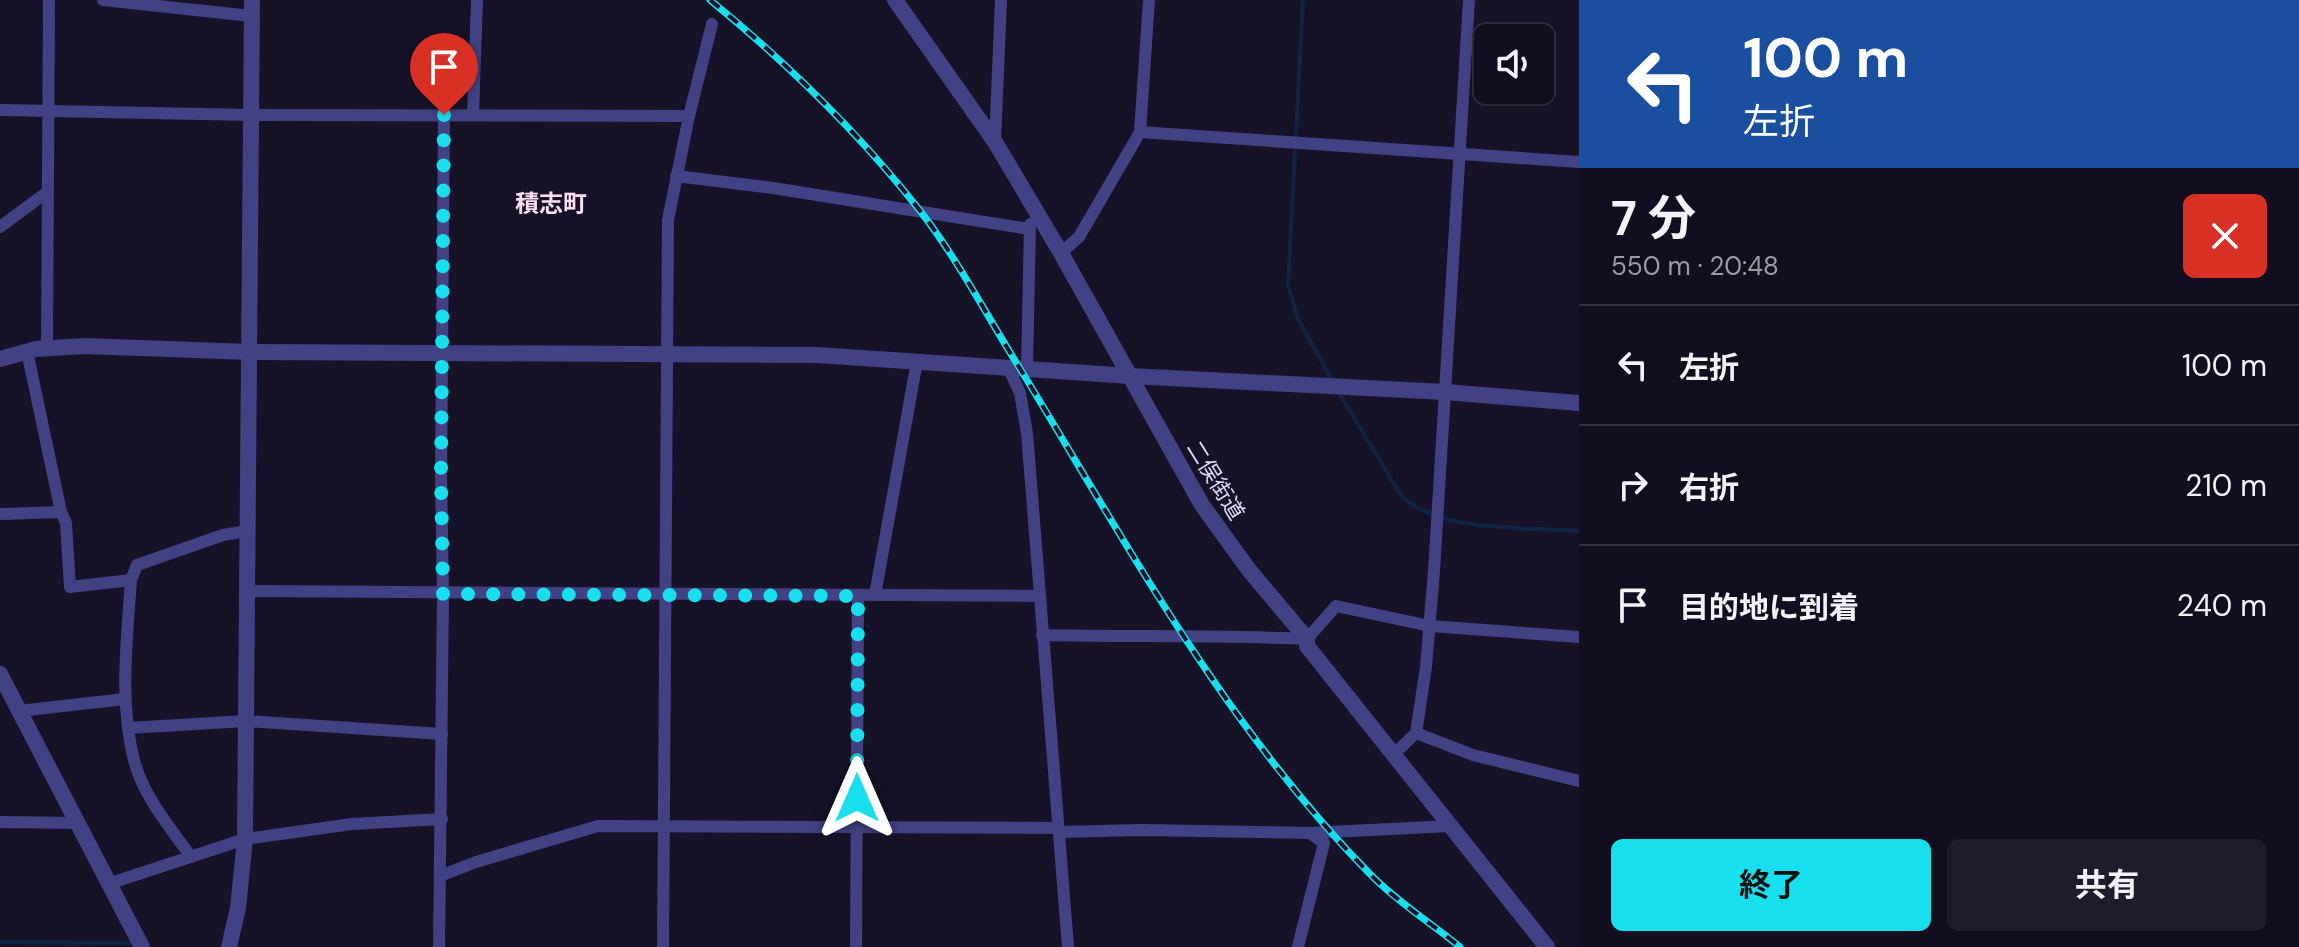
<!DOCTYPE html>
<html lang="ja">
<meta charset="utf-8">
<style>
body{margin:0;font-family:"DM Sans","Noto Sans JP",sans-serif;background:#1e1c2c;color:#f1f3f6;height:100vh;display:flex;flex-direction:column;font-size:30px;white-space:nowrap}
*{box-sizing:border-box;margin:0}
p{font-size:26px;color:#9c9ca4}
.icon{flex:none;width:44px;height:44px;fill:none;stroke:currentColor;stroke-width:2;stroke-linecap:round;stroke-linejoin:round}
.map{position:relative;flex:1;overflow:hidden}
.side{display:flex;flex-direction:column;background:#100e1f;width:720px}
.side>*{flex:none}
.guide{background:#1a4fa0;color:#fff;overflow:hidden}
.controls{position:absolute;left:1474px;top:24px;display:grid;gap:16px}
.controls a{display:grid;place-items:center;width:80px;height:80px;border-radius:12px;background:#100e1f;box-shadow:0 2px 6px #0004,0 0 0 2px #302e3d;font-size:40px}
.pin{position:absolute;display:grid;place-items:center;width:68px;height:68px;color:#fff;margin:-82px -34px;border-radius:50% 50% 50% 0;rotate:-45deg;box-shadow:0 0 8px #0007}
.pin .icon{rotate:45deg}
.me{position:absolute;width:88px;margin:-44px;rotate:0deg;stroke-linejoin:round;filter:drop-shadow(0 0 6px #0008)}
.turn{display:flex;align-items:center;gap:28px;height:168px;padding:0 32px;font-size:36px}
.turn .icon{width:104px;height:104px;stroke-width:2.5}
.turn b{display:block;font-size:56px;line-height:68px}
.round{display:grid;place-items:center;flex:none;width:84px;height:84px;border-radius:12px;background:#1e1c2c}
.headline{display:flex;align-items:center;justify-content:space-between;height:136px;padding:0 32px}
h1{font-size:48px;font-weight:700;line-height:60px}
.cta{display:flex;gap:16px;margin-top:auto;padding:16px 32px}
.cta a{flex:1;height:92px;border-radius:12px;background:#17dfee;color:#111;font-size:32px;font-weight:700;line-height:92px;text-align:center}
.cta a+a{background:#1e1c2c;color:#f1f3f6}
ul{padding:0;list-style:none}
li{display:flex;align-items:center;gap:24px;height:120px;padding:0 32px;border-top:2px solid #302e3d}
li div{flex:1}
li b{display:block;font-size:30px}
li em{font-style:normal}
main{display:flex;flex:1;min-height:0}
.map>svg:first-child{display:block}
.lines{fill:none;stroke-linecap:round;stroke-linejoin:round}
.stream{stroke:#0f2445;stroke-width:4}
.minor{stroke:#424184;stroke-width:12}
.tertiary{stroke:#424184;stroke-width:16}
.rail-casing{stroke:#17dfee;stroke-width:7}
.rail{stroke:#161329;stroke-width:4;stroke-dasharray:12;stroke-linecap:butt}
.route{stroke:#17dfee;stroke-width:14;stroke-dasharray:0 25.2}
.labels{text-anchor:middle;stroke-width:8;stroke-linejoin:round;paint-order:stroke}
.street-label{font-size:22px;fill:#e0ddfd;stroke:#161329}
.neighbourhood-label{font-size:24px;font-weight:bold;fill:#fddff3;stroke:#161329}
</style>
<main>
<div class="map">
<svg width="1579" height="947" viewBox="0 0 1579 947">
<rect width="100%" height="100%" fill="#161329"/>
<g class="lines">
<g class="stream">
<path d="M1303,0l-15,285 10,34 35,63"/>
<path d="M1339,393l63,104c40,36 125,30 177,34"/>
<path d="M0,942l129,1"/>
</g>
<g class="minor">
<path d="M103,0l148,16"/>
<path d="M0,110l251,5 438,1 -21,104 -5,727"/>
<path d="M473,115l4,-115"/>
<path d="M689,116l23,-92"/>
<path d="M1140,132l439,30"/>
<path d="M995,142l6,-142"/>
<path d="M676,176l97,12 256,41"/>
<path d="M0,227l46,-34"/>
<path d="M1061,253l18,-16 61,-105 9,-132"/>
<path d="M47,347l2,-347"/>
<path d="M27,351l34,161 5,11 4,64 61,-7"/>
<path d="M1008,367l12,26 7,40 41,514"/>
<path d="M1027,369l3,-145"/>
<path d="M0,514l61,-2"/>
<path d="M247,591l791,5"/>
<path d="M875,595l42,-234"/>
<path d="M1042,635c88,2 177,0 265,4l29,-33 94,20 149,11"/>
<path d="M19,711l106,-12"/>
<path d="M128,728l118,-7 196,13"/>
<path d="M1416,733l57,22 106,26"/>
<path d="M1393,755l23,-22 10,-66 8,-96 35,-571"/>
<path d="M0,822l78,1"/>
<path d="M1059,832l82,-2 169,3 14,10 -26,104"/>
<path d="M1310,833l141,-7"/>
<path d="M191,857c-21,-30 -48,-61 -57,-97 -15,-58 -7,-121 -3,-180l6,-15 86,-30 24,-4"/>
<path d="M440,876l36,-14 122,-36 460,2"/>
<path d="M108,884l137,-45 107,-15 90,-5"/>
<path d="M439,947l4,-353 -2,-118 3,-361"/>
<path d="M856,947l2,-351"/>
</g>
<g class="tertiary">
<path d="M895,0l100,142 66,111 141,252 47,65 58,69v7l240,301"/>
<path d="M0,359l36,-10 49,-3 164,6 568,3 313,21 315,16 134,11"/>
<path d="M0,674l142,273"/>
<path d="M229,947l9,-39 7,-69 7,-839"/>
</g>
<defs>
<path id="rail" d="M710,0c77,63 149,133 211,212 37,48 66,104 98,155 107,175 206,360 351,507 26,27 61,49 90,73"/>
</defs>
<use href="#rail" class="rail-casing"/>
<use href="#rail" class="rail"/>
</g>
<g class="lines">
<path class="route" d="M444,115l-3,361 2,118 415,2 -1,202"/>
</g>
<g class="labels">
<g class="street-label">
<text transform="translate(1216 480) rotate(58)" y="8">二俣街道</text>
</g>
<g class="neighbourhood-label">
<text x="551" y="212">積志町</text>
</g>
</g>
</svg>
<div class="controls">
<a><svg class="icon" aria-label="sound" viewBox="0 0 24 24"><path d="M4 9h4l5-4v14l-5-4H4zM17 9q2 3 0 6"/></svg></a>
</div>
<div class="pin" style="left:444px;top:115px;background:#d93025"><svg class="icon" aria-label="arrive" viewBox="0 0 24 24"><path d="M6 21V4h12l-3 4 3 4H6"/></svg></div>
<svg class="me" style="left:857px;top:798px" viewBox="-20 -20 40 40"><path d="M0-17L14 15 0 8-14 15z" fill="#17dfee" stroke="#fff" stroke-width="4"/></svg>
</div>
<section class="side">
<div class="guide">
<div class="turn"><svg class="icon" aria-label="left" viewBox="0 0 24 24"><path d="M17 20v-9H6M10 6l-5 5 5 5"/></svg><div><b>100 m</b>左折</div></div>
</div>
<div class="headline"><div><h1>7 分</h1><p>550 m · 20:48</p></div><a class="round" style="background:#d93025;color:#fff"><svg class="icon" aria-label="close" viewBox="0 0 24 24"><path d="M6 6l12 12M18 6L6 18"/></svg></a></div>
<ul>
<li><svg class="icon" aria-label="left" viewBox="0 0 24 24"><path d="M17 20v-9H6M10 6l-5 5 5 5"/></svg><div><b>左折</b></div><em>100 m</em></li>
<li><svg class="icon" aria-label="right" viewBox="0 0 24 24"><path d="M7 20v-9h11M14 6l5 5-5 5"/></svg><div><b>右折</b></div><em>210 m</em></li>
<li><svg class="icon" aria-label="arrive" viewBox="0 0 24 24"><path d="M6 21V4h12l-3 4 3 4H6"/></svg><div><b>目的地に到着</b></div><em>240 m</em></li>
</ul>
<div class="cta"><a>終了</a><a>共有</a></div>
</section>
</main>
